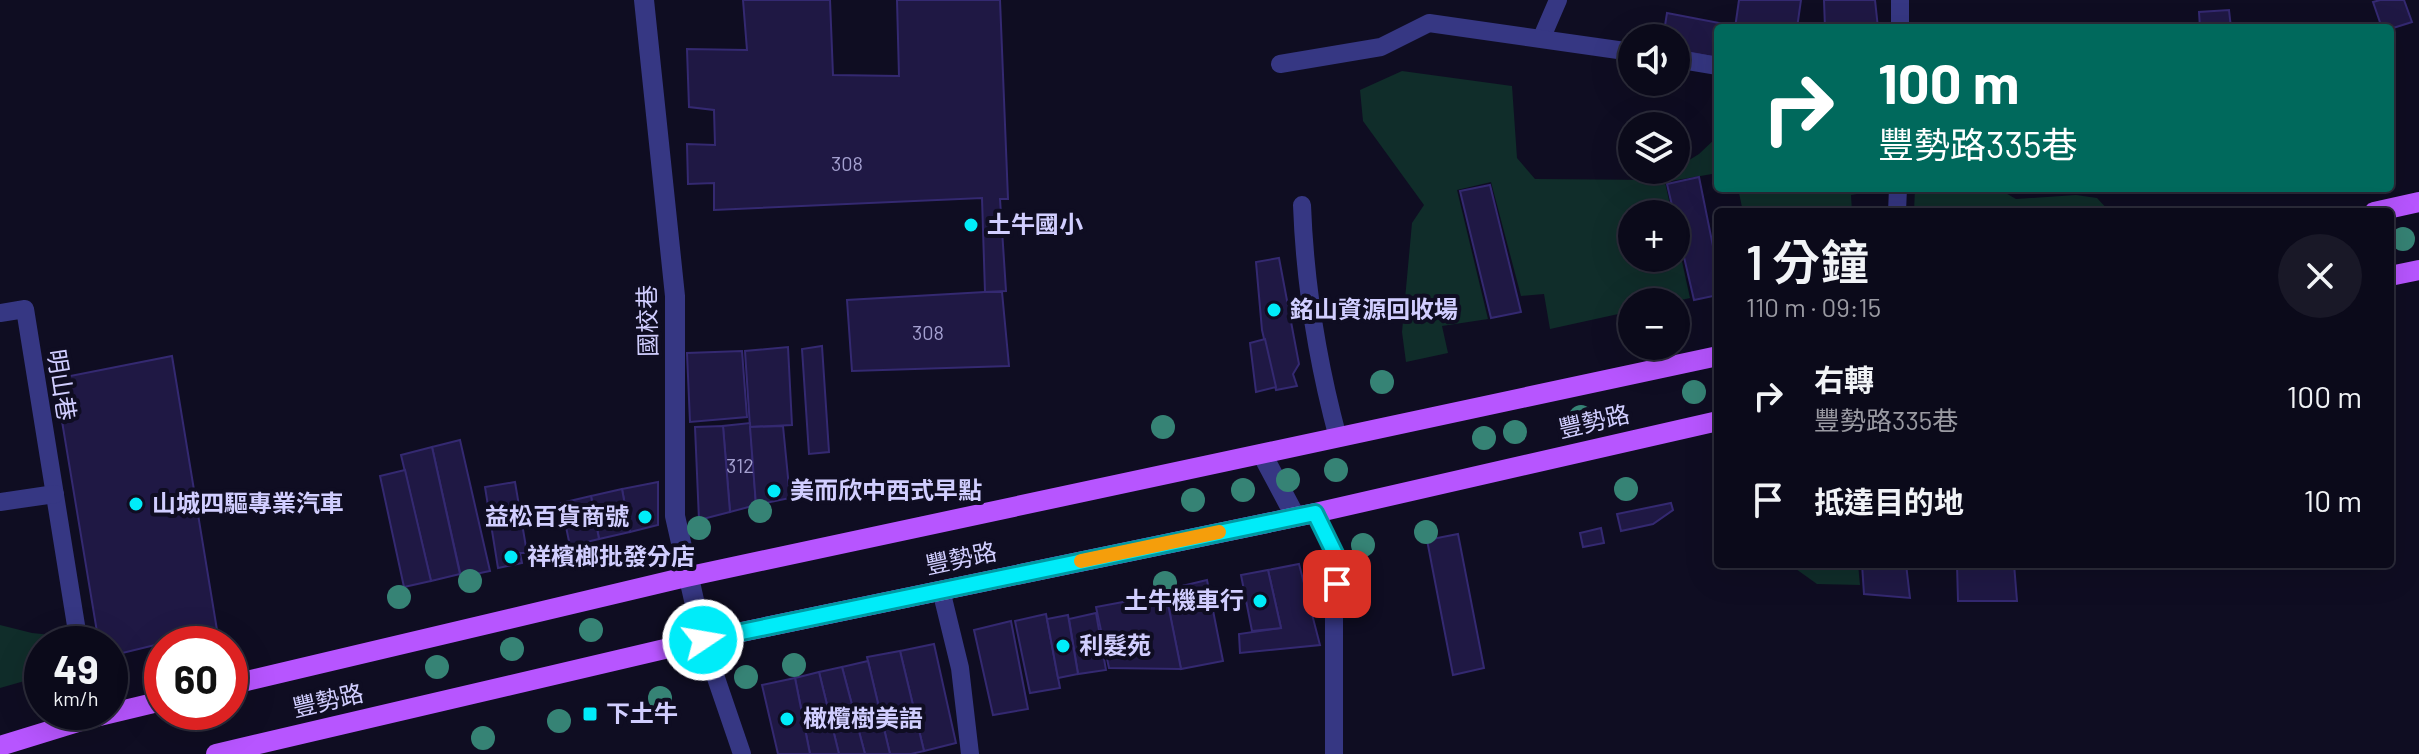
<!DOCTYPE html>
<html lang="zh-TW">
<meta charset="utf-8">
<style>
body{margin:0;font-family:Barlow,"Noto Sans TC",sans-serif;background:#191827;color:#f1f3f6;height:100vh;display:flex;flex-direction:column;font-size:30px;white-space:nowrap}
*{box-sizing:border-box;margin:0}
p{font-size:26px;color:#9a9aa2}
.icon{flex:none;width:44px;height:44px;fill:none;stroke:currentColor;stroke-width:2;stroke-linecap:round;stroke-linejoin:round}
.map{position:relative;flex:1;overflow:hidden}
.panel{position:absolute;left:1714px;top:208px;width:680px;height:360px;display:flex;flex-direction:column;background:#0b0a1a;border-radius:8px;box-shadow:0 8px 32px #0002,0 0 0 2px #2b2b39}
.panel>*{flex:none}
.guide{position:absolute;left:1714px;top:24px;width:680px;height:168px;border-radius:8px;box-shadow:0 8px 32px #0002,0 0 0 2px #2b2b39;background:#00695c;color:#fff;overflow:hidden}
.tools{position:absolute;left:1618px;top:24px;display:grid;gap:16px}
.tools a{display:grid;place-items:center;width:72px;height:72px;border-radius:50%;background:#0b0a1a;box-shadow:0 8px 32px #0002,0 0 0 2px #2b2b39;font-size:40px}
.speed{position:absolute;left:24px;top:626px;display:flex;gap:16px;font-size:40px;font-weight:700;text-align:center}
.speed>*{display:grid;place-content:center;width:104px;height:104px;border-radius:50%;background:#0b0a1a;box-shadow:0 8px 32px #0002,0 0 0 2px #2b2b39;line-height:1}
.speed small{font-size:20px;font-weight:400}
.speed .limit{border:12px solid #d22;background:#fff;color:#111}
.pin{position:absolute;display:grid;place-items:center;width:68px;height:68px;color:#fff;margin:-34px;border-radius:16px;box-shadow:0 4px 12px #0006}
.me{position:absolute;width:88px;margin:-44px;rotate:78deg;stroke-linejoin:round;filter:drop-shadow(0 0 6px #0008)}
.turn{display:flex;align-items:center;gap:28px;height:168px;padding:0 32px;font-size:36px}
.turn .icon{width:104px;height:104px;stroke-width:2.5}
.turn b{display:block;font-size:56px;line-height:68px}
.round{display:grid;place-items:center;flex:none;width:84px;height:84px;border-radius:42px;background:#191827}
.head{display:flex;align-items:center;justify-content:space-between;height:136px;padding:0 32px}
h1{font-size:48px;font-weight:600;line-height:60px}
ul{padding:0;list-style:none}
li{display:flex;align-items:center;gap:24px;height:104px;padding:0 32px}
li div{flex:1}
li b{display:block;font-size:30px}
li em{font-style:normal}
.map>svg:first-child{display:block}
.green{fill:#102d2a}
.building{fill:#1f1844;stroke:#342971;stroke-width:2}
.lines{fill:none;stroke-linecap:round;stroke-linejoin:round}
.lane{stroke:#363783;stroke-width:18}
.street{stroke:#363783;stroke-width:20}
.primary{stroke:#b755ff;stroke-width:20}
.tree{fill:#368375}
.route-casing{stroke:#0099a2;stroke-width:20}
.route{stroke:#00ecf9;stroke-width:14}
.slow{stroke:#f59e0b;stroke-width:14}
.poi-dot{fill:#00ecf9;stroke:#0f0d22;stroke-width:3}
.labels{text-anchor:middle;stroke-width:8;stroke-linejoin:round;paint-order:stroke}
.number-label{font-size:20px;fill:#a4a0d0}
.poi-label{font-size:24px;font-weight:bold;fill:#d1ceff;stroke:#0f0d22;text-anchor:start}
.street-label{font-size:24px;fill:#d1ceff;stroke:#0f0d22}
</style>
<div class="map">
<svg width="2419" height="754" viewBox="0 0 2419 754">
<rect width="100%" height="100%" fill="#0f0d22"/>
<g class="green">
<path d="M1402,71l110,15 5,72 18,21 122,1 42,-26 19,-18v37l-53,9 7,32h-40v44h44v-24l14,64 -18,4h-40v9l-82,18 -6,-35 -23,2 -30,-114 -34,8 31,129 -46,7 6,27 -42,9 -4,-30 10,-109 12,-18 -61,-84 -3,-31z"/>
<path d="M1738,188h137v3l-24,4 1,17h-109z"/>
<path d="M1915,188h82l19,11 60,-4 21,3 13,14h-196z"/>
<path d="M1789,564h69l2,21 -43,-1z"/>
<path d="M0,625l32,8 29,3 1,8h-20v32l-42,12z"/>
</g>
<g class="building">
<path d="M743,0h87l3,75 66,1 -2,-76h103l8,199h-8l6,92 -21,1 -3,-94 -268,12v-27l-26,1 -1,-40 28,1 -1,-35 -25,-3 -2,-58 60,1z"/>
<path d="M1739,0h62l-4,28h-62z"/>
<path d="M1824,0h51l3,28h-53z"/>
<path d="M2380,0h24l8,22 -22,7 -8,-1 -9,-26z"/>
<path d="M2229,10l2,18h-31l-1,-16z"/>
<path d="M1667,13l68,13v2h-17v30l-42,-8v-12h-13z"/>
<path d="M1699,177l19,94v24l-24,5 -27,-116z"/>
<path d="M1490,185l31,127 -30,6 -31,-127z"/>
<path d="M1279,258l20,106 -6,10 4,12 -21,4 -14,-60 -6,-68z"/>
<path d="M985,292h17l7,74 -157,5 -5,-71z"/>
<path d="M1265,339l11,48 -20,5 -6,-49z"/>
<path d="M822,346l7,106 -20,2 -7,-105z"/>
<path d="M788,347l4,78 -42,2 -5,-76z"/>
<path d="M742,351l5,66 -57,5 -3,-69z"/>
<path d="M172,356l45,274 -107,26v-12h-11l-44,-265z"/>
<path d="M750,423l6,82 -26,7 -7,-86z"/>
<path d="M723,426l7,86 -31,8 -4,-93z"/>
<path d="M783,426l7,72 -34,7 -6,-78z"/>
<path d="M460,440l30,131 -29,6 -29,-130z"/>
<path d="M432,447l28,127 -29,7 -30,-126z"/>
<path d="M405,470l26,111 -27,6 -24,-111z"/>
<path d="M515,482l12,71h-7l2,10 -24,5 -13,-81z"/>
<path d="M658,482v43l-28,7 -8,-43z"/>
<path d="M622,489l8,43 -31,7 -8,-43z"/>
<path d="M591,496l8,43 -29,7 -9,-43z"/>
<path d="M1671,503l2,7 -20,14 -32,7 -4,-17z"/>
<path d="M1601,528l3,15 -21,4 -3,-14z"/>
<path d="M1458,534l26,134 -31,7 -26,-135z"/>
<path d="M1299,564l21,81 -80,8 -1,-19 42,-6 -13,-58z"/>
<path d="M1862,564h44l4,34 -46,-4z"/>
<path d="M1957,564h57l3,37h-59z"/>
<path d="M1268,570l13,58 -29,3 -11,-56z"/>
<path d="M1207,580l16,81 -42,8 -16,-79z"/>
<path d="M1166,594l15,75 -72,-1 -13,-61z"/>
<path d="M1096,613l10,57 -28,4 -9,-55z"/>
<path d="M1046,614l14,74 -30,5 -15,-72z"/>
<path d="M1068,615l10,59 -20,4 -11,-59z"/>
<path d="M1011,621l17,88 -35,6 -19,-85z"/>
<path d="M934,644l22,99 -32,8 -24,-100z"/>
<path d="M900,651l24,100 -13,3h-21l-23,-97z"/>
<path d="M868,661l22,93h-25l-23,-87z"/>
<path d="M842,667l23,87h-26l-20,-82z"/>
<path d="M819,672l20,82h-29l-15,-76z"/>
<path d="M795,678l15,76h-32l-16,-69z"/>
</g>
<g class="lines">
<g class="lane">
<path d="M1900,28v-28"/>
<path d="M1542,37l16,-37"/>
<path d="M1676,59l42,7"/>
<path d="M1280,64l101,-17 48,-24 203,29"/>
<path d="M1302,205c3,81 15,155 36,233"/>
<path d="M1897,212l1,-24"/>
<path d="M0,313l25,-4 54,335"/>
<path d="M0,502l55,-8"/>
<path d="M1315,513l25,51 -6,41v149"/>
<path d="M941,590l19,78 10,86"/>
<path d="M703,640l39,114"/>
</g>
<g class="street">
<path d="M644,0l31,296v220l28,124"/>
<path d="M1262,454l33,62"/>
</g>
<g class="primary">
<path d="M2374,212l45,-10"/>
<path d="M2390,276l29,-6"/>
<path d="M230,685l456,-108 1032,-221"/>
<path d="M0,746l91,-28 71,-17"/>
<path d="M216,754l487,-114 612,-127 403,-92"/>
</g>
</g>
<g class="tree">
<circle cx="2403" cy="239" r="12"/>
<circle cx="1382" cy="382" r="12"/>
<circle cx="1694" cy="392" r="12"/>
<circle cx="1581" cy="417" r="12"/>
<circle cx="1163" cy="427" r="12"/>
<circle cx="1515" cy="432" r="12"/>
<circle cx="1484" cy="438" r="12"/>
<circle cx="1336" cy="470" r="12"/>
<circle cx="1288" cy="480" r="12"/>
<circle cx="1626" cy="489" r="12"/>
<circle cx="1243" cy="490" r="12"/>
<circle cx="1193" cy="500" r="12"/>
<circle cx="760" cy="511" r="12"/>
<circle cx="699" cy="528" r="12"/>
<circle cx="1426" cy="532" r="12"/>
<circle cx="1363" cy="545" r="12"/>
<circle cx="470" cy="581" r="12"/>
<circle cx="1165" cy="583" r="12"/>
<circle cx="399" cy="597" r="12"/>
<circle cx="591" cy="630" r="12"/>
<circle cx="512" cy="649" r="12"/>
<circle cx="794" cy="665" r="12"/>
<circle cx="437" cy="667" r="12"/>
<circle cx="746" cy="677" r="12"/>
<circle cx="660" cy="698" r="12"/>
<circle cx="559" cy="721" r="12"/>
<circle cx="483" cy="738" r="12"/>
</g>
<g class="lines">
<defs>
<path id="route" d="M703,640l612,-127 25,51 -3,20"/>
</defs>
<use href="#route" class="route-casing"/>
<use href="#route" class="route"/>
<path class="slow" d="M1081,561l138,-29"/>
</g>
<g class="poi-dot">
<circle cx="971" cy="225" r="8"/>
<circle cx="1274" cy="310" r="8"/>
<circle cx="774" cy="491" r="8"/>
<circle cx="136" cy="504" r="8"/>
<circle cx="645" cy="517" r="8"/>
<circle cx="511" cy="557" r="8"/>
<circle cx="1260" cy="601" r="8"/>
<circle cx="1063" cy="646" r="8"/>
<rect x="582" y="706" width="16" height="16" rx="4"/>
<circle cx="787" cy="719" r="8"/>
</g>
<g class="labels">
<g class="number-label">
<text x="847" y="171">308</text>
<text x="928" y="340">308</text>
<text x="740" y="473">312</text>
</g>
<g class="poi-label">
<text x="987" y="233">土牛國小</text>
<text x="1290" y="318">銘山資源回收場</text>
<text x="790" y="499">美而欣中西式早點</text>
<text x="152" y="512">山城四驅專業汽車</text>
<text x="629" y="525" text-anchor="end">益松百貨商號</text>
<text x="527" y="565">祥檳榔批發分店</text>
<text x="1244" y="609" text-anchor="end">土牛機車行</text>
<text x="1079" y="654">利髮苑</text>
<text x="606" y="722">下土牛</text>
<text x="803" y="727">橄欖樹美語</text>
</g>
<g class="street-label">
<text transform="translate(648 321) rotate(-91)" y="8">國校巷</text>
<text transform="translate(61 385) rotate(81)" y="8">明山巷</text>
<text transform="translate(1594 422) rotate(-13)" y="8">豐勢路</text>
<text transform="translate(961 559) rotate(-12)" y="8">豐勢路</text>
<text transform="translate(328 701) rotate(-13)" y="8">豐勢路</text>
</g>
</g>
</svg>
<div class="tools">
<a><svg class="icon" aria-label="sound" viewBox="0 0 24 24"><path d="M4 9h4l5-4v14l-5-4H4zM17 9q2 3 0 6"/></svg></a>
<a><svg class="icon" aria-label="layers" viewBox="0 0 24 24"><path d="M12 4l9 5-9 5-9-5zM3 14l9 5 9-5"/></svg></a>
<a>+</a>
<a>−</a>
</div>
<div class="speed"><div>49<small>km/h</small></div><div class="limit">60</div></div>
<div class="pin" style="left:1337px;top:584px;background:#d93025"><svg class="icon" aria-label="arrive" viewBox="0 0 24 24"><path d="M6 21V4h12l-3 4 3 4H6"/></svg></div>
<svg class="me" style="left:703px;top:640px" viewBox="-20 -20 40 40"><circle r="17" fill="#00ecf9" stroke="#fff" stroke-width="3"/><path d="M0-11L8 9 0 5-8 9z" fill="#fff"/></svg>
<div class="guide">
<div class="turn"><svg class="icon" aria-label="right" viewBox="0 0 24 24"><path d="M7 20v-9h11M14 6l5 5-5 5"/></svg><div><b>100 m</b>豐勢路335巷</div></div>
</div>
<section class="panel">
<div class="head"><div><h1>1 分鐘</h1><p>110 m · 09:15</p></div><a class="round"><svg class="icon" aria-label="close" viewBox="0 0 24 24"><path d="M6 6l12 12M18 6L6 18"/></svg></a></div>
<ul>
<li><svg class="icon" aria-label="right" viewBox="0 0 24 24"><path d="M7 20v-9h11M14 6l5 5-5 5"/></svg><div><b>右轉</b><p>豐勢路335巷</p></div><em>100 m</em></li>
<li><svg class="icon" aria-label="arrive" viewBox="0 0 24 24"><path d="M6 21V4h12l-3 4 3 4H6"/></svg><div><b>抵達目的地</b></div><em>10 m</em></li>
</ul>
</section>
</div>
